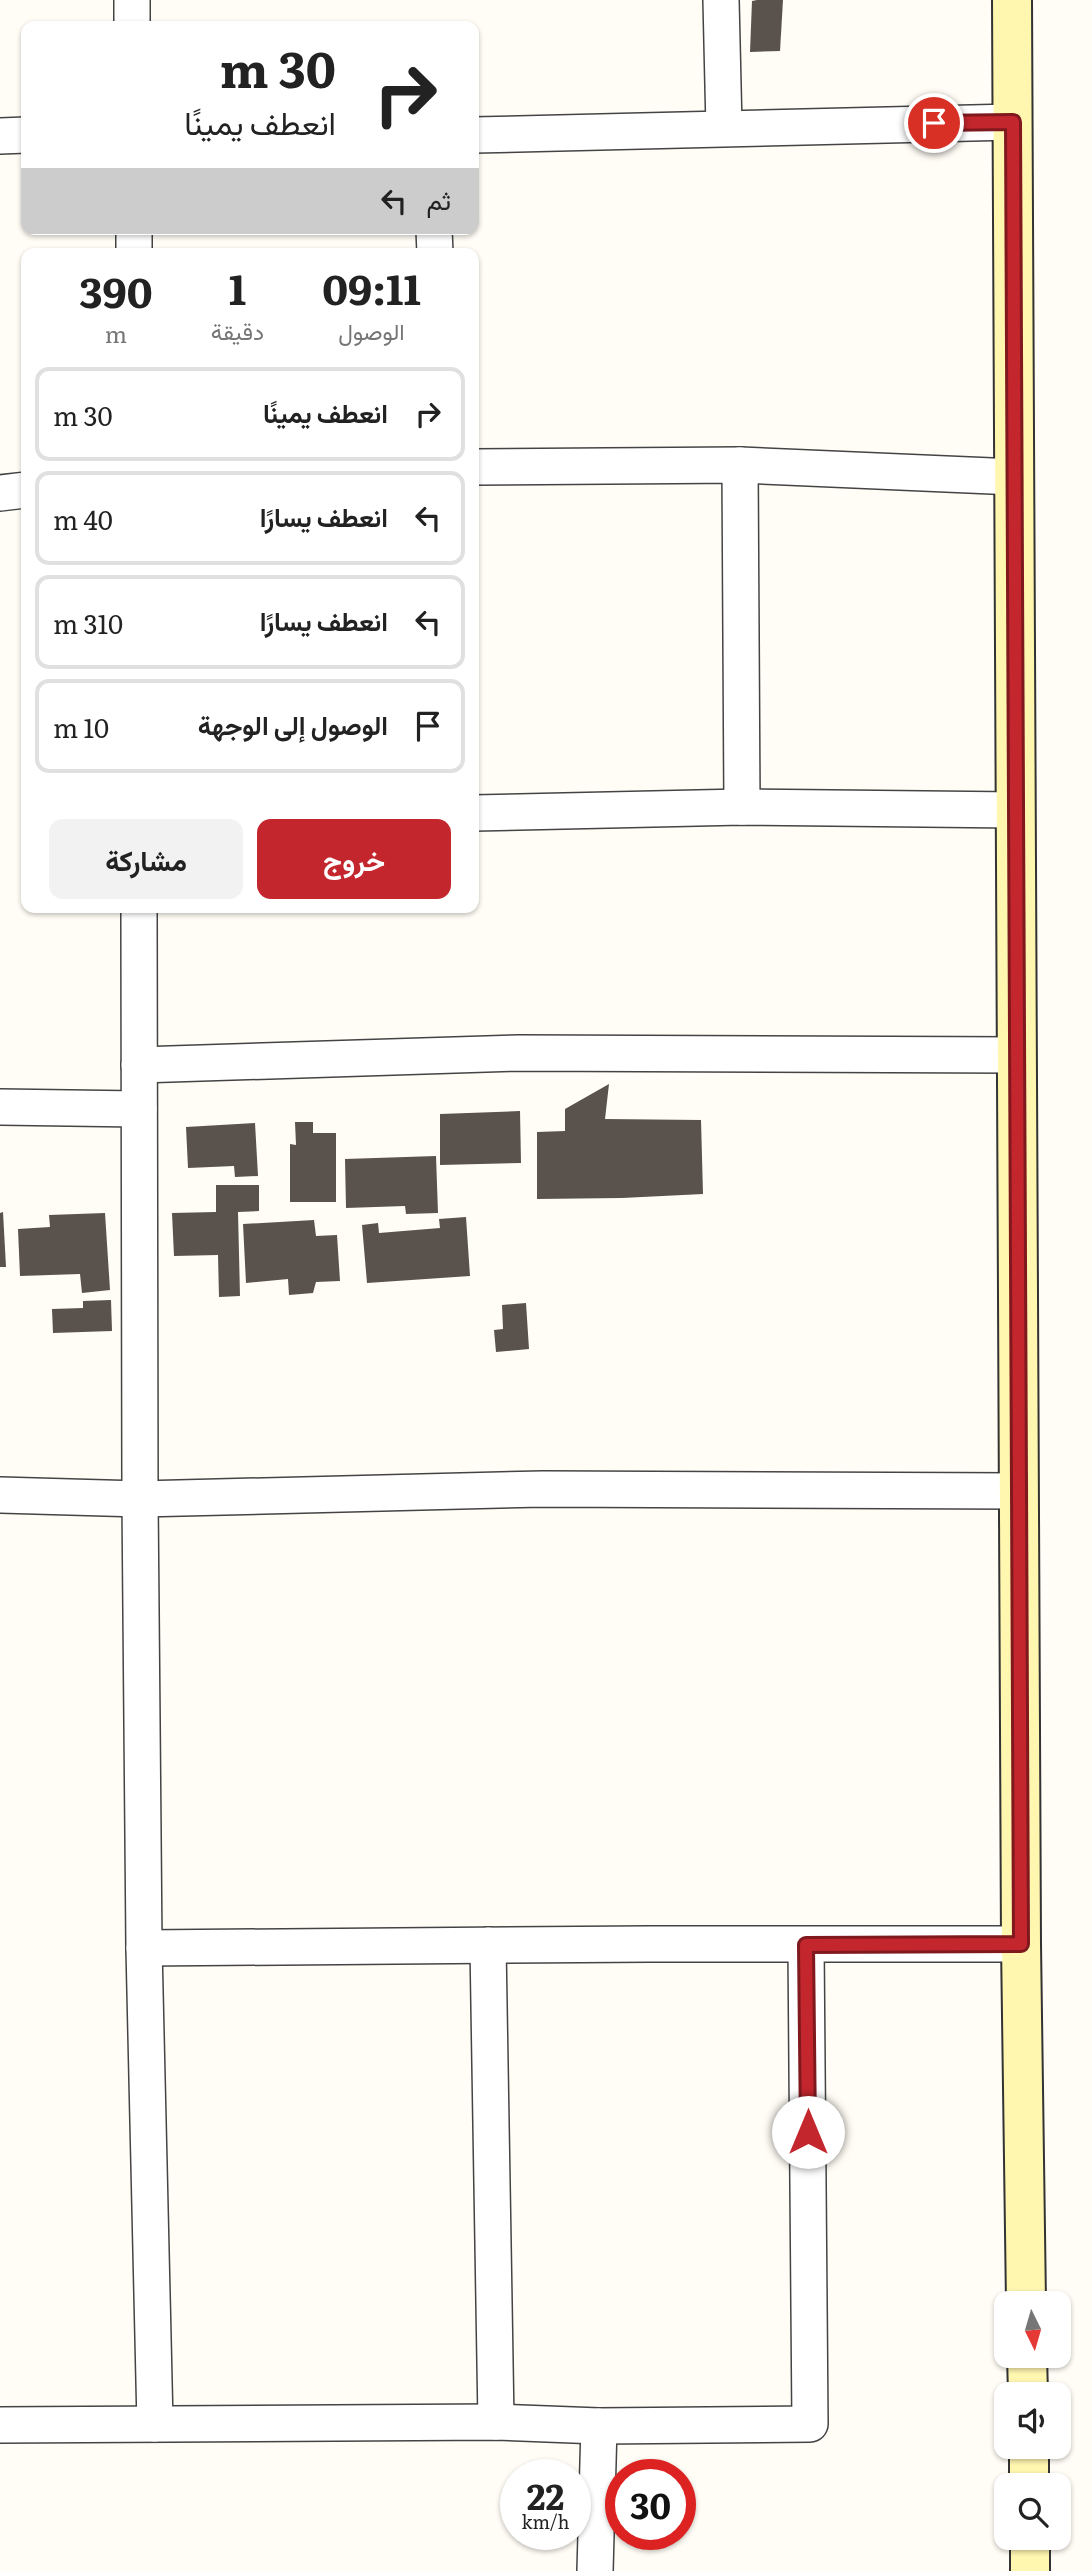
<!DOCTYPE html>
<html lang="ar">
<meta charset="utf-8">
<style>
body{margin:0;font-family:Literata,Vazirmatn,serif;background:#f2f2f2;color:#222;direction:rtl;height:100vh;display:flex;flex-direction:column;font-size:26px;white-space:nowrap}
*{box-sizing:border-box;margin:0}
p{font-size:23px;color:#767676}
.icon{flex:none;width:38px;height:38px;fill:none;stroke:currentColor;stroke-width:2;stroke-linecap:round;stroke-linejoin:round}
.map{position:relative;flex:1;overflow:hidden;direction:ltr}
.sheet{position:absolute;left:21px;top:248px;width:458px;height:665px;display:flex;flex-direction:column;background:#fff;border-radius:14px;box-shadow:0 2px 5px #0004;direction:rtl}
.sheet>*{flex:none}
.banner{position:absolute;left:21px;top:21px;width:458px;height:214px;border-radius:14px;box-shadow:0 2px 5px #0004;direction:rtl;background:#fff;color:#222;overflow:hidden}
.needle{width:46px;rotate:175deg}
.controls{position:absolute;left:994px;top:2291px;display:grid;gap:14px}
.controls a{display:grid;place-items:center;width:77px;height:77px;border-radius:14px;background:#fff;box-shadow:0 2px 5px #0004;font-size:35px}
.speed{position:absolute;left:500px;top:2459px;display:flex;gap:14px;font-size:35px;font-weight:700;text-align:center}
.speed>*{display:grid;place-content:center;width:91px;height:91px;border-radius:50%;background:#fff;box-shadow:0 2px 5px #0004;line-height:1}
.speed small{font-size:18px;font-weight:400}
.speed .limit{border:10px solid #d22;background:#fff;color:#111}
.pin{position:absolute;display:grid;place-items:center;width:60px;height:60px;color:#fff;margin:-30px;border:4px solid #fff;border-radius:50%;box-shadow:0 2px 7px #0007}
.me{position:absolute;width:77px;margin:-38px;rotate:0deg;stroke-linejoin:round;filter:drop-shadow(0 0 5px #0008)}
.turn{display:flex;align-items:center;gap:24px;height:147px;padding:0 28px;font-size:32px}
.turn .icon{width:91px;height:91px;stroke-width:2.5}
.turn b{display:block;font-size:49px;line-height:60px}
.then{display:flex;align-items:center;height:66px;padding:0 28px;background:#0003;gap:14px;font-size:26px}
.eta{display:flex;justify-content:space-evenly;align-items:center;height:119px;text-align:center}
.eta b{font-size:42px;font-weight:700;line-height:49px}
.cta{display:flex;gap:14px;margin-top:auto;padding:14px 28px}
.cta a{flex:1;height:80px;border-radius:14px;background:#c4262e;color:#fff;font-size:28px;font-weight:700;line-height:80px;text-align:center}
.cta a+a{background:#f2f2f2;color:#222}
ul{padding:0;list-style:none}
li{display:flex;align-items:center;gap:21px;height:94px;margin:0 14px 10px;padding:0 14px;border:4px solid #e0e0e0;border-radius:14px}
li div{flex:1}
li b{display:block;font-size:26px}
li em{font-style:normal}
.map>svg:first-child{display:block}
.building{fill:#5a524d}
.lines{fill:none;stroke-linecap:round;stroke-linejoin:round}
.street-casing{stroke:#444;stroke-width:38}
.secondary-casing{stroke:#333;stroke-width:42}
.street{stroke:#fff;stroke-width:35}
.secondary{stroke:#fff6b0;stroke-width:38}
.route-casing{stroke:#7f191e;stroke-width:18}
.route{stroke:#c4262e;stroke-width:12}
</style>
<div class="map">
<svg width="1092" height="2571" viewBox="0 0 1092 2571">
<rect width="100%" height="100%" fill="#fffdf5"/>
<g class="building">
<path d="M757,0h26l-3,51 -30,1 2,-51z"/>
<path d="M609,1084l-4,35 96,1 2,74 -81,4 -85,1v-67l28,-1v-22z"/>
<path d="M520,1111l1,52 -81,2v-51z"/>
<path d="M295,1122h18v11h23v69h-46v-58l6,1z"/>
<path d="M255,1123l3,53 -23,1 -1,-11 -46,2 -2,-41z"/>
<path d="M436,1156l2,57 -32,1 -1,-8 -59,2 -1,-49z"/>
<path d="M216,1185h43v26l-21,1 2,84 -21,1 -1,-42 -44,1 -2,-43 44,-1z"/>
<path d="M3,1212l3,55h-6v-54z"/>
<path d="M105,1213l5,77 -28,3 -2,-19 -60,2 -2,-47 32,-2 -1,-12z"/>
<path d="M466,1217l4,59 -103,7 -5,-58 16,-2 1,10 61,-5 -1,-9z"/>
<path d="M314,1220l2,16 21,-1 3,46 -24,1 -3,11 -24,2 -1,-16 -42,4 -3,-59z"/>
<path d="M111,1300l1,31 -59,2 -1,-24 31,-1v-7z"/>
<path d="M526,1303l3,46 -33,3 -2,-22 9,-1 -1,-24z"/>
</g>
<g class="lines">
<defs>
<g id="street">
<path d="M132,0v26"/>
<path d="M721,0l3,128"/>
<path d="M474,135l539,-13"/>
<path d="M0,136l26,-1"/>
<path d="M134,229v25"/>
<path d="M434,229l1,25"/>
<path d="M740,465l2,342"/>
<path d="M474,467l266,-2 275,12"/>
<path d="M0,493l26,-3"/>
<path d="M474,813l268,-6 274,3"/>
<path d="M139,908l1,591 4,449 11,476"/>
<path d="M139,1065l380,-12 498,2"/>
<path d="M0,1107l139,2"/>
<path d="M0,1495l140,4 403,-10 476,2"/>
<path d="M488,1945l8,477"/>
<path d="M144,1948l505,-4h372"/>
<path d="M0,2425l496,-3 103,4 211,-2 -4,-479"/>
<path d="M595,2571l4,-145"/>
</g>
<g id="secondary">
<path d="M1012,0l9,1944 5,359"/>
<path d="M1027,2356l1,38"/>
<path d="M1029,2446v39"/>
<path d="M1030,2538v33"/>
</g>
</defs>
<use href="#street" class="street-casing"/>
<use href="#secondary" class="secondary-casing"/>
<use href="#street" class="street"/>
<use href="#secondary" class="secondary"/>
</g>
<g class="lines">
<defs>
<path id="route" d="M808,2132l-2,-187 215,-1 -8,-1822 -79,1"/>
</defs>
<use href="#route" class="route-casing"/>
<use href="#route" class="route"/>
</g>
</svg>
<div class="controls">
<a><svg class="needle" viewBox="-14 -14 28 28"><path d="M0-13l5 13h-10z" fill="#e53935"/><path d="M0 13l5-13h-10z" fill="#767676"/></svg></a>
<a><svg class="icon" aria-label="sound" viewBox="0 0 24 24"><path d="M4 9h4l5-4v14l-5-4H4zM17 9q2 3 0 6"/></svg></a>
<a><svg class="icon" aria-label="search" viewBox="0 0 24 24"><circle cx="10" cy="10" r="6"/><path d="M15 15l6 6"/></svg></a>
</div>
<div class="speed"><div>22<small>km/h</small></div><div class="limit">30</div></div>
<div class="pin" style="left:934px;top:123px;background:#d93025"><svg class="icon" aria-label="arrive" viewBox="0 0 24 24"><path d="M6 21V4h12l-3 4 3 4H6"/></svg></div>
<svg class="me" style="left:808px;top:2132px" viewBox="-20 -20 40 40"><circle r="19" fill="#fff"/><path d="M0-13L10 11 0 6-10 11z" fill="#c4262e"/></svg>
<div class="banner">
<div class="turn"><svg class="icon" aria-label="right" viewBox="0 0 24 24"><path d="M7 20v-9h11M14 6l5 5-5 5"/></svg><div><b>30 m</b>انعطف يمينًا</div></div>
<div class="then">ثم<svg class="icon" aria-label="left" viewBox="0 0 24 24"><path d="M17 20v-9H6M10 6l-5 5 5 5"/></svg></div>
</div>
<section class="sheet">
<div class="eta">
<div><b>09:11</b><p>الوصول</p></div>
<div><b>1</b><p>دقيقة</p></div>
<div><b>390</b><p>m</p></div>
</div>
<ul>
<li><svg class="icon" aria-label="right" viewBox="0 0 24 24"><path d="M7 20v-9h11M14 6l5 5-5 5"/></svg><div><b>انعطف يمينًا</b></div><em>30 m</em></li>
<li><svg class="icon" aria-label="left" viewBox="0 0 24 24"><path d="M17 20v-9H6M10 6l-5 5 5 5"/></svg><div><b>انعطف يسارًا</b></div><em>40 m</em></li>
<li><svg class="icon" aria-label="left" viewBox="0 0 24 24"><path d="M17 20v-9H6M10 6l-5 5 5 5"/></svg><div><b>انعطف يسارًا</b></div><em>310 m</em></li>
<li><svg class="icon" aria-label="arrive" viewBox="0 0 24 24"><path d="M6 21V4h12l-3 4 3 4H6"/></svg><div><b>الوصول إلى الوجهة</b></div><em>10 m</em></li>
</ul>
<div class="cta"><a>خروج</a><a>مشاركة</a></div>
</section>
</div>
